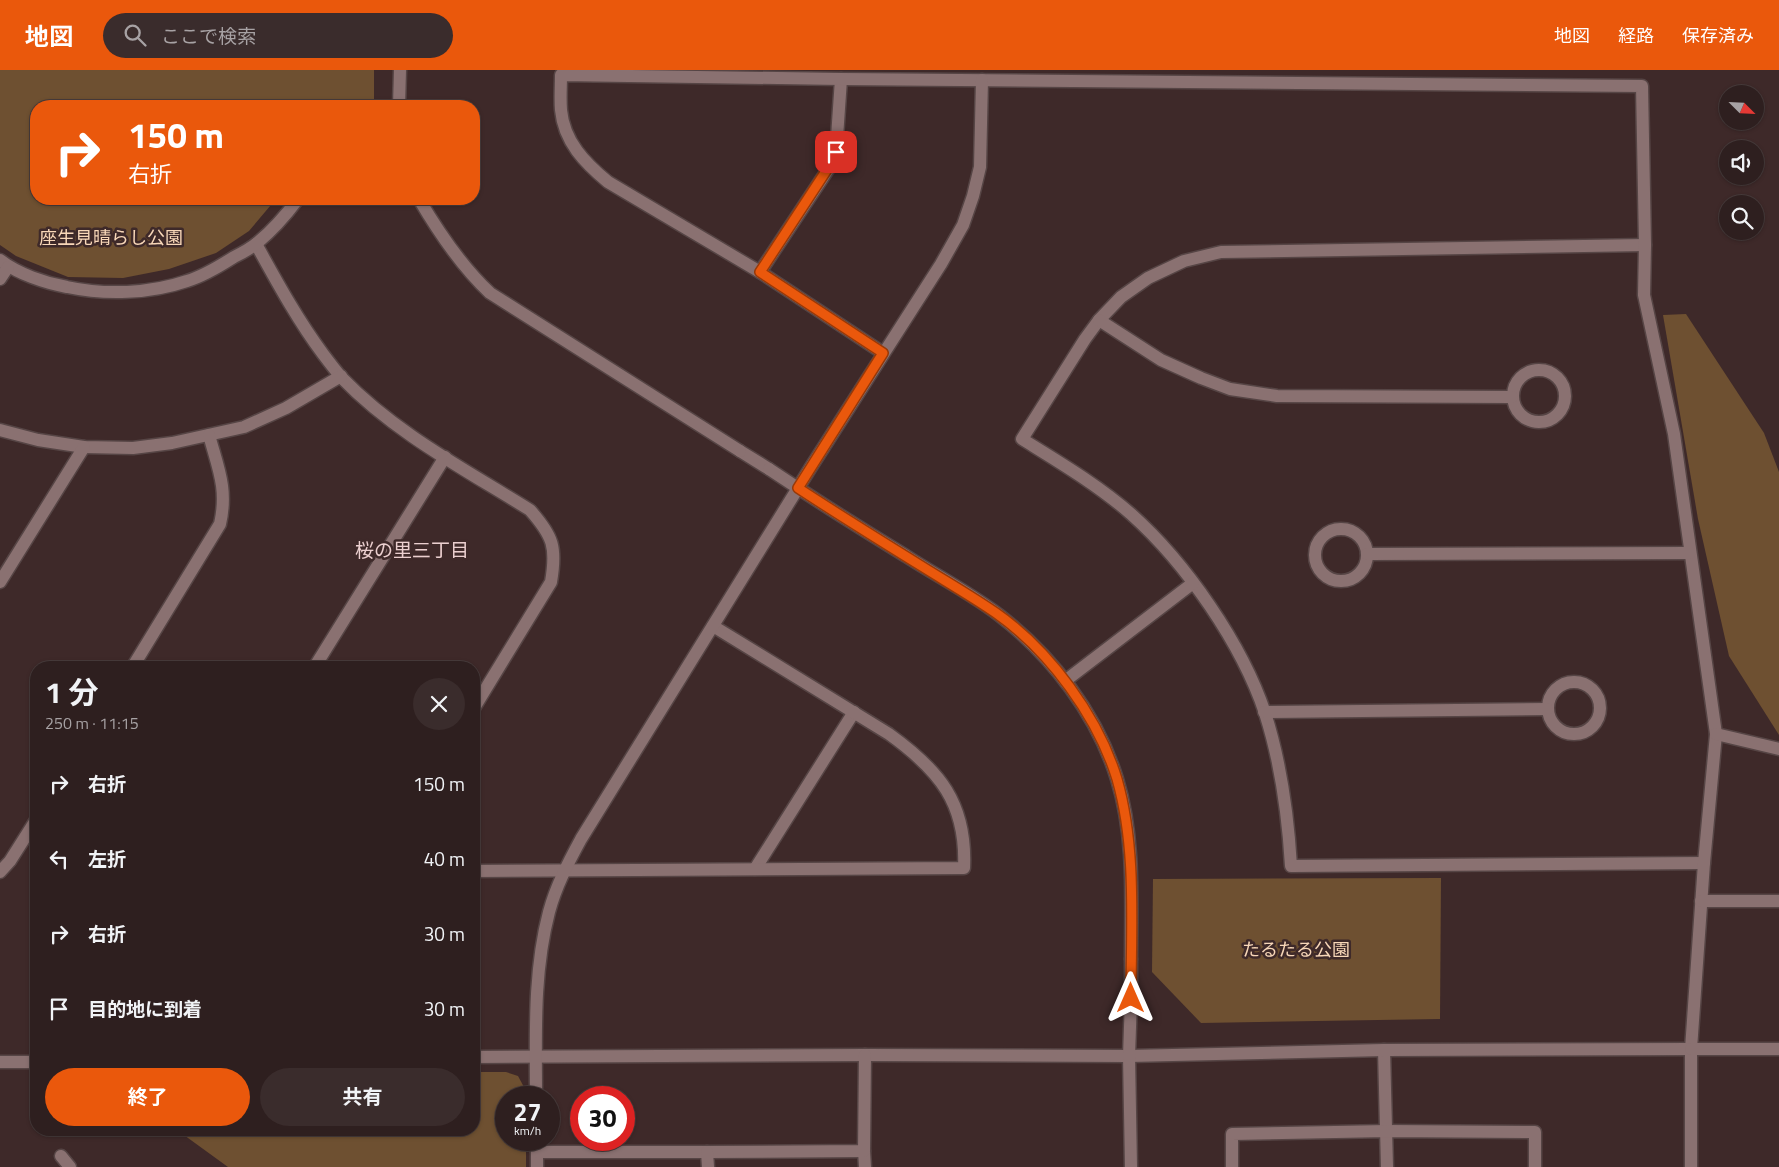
<!DOCTYPE html>
<html lang="ja">
<meta charset="utf-8">
<style>
body{margin:0;font-family:"Titillium Web","Noto Sans JP",sans-serif;background:#3a2c2c;color:#f1f3f6;height:100vh;display:flex;flex-direction:column;font-size:19px;white-space:nowrap}
*{box-sizing:border-box;margin:0}
p{font-size:16px;color:#a7a2a4}
.icon{flex:none;width:28px;height:28px;fill:none;stroke:currentColor;stroke-width:2;stroke-linecap:round;stroke-linejoin:round}
.map{position:relative;flex:1;overflow:hidden}
.side{position:absolute;left:30px;top:591px;width:450px;height:475px;display:flex;flex-direction:column;background:#2e1f1f;border-radius:20px;box-shadow:0 1px 4px #0004,0 0 0 1px #493d3d}
.side>*{flex:none}
.banner{position:absolute;left:30px;top:30px;width:450px;height:105px;border-radius:20px;box-shadow:0 1px 4px #0004,0 0 0 1px #493d3d;background:#ea580c;color:#fff;overflow:hidden}
.needle{width:32px;rotate:114deg}
.buttons{position:absolute;left:1719px;top:15px;display:grid;gap:10px}
.buttons a{display:grid;place-items:center;width:45px;height:45px;border-radius:50%;background:#2e1f1f;box-shadow:0 1px 4px #0004,0 0 0 1px #493d3d;font-size:25px}
.speed{position:absolute;left:495px;top:1016px;display:flex;gap:10px;font-size:25px;font-weight:700;text-align:center}
.speed>*{display:grid;place-content:center;width:65px;height:65px;border-radius:50%;background:#2e1f1f;box-shadow:0 1px 4px #0004,0 0 0 1px #493d3d;line-height:1}
.speed small{font-size:12px;font-weight:400}
.speed .limit{border:8px solid #d22;background:#fff;color:#111}
.pin{position:absolute;display:grid;place-items:center;width:42px;height:42px;color:#fff;margin:-21px;border-radius:10px;box-shadow:0 2px 8px #0006}
.me{position:absolute;width:55px;margin:-28px;rotate:0deg;stroke-linejoin:round;filter:drop-shadow(0 0 4px #0008)}
.turn{display:flex;align-items:center;gap:18px;height:105px;padding:0 15px;font-size:22px}
.turn .icon{width:65px;height:65px;stroke-width:2.5}
.turn b{display:block;font-size:35px;line-height:42px}
.round{display:grid;place-items:center;flex:none;width:52px;height:52px;border-radius:26px;background:#3a2c2c}
.summary{display:flex;align-items:center;justify-content:space-between;height:85px;padding:0 15px}
h1{font-size:30px;font-weight:700;line-height:38px}
.button{display:flex;gap:10px;margin-top:auto;padding:10px 15px}
.button a{flex:1;height:58px;border-radius:30px;background:#ea580c;color:#fff;font-size:20px;font-weight:700;line-height:58px;text-align:center}
.button a+a{background:#3a2c2c;color:#f1f3f6}
ul{padding:0;list-style:none}
li{display:flex;align-items:center;gap:15px;height:75px;padding:0 15px}
li div{flex:1}
li b{display:block;font-size:19px}
li em{font-style:normal}
header{display:flex;align-items:center;gap:30px;box-sizing:border-box;height:70px;padding:0 25px;background:#ea580c;color:#fff}
header strong{font-size:24px}
nav{display:flex;gap:28px;margin-inline-start:auto;font-size:18px}
.search{width:350px;height:45px;background:#3a2c2c;display:flex;align-items:center;gap:12px;box-sizing:border-box;padding:0 18px;border-radius:28px;color:#a7a2a4;font-size:19px}
.map>svg:first-child{display:block}
.green{fill:#6e5031}
.lines{fill:none;stroke-linecap:round;stroke-linejoin:round}
.lane-casing{stroke:#564545;stroke-width:15}
.street-casing{stroke:#564545;stroke-width:15}
.secondary-casing{stroke:#564545;stroke-width:15}
.lane{stroke:#8a7171;stroke-width:12}
.street{stroke:#8a7171;stroke-width:12}
.secondary{stroke:#8a7171;stroke-width:12}
.route-casing{stroke:#983908;stroke-width:12}
.route{stroke:#ea580c;stroke-width:9}
.labels{text-anchor:middle;stroke-width:5;stroke-linejoin:round;paint-order:stroke}
.park-label{font-size:18px;fill:#f8d7b8;stroke:#3e2929}
.neighbourhood-label{font-size:19px;fill:#ebcfcf;stroke:#3e2929}
</style>
<header>
<strong>地図</strong>
<div class="search"><svg class="icon" aria-label="search" viewBox="0 0 24 24"><circle cx="10" cy="10" r="6"/><path d="M15 15l6 6"/></svg>ここで検索</div>
<nav><a>地図</a><a>経路</a><a>保存済み</a></nav>
</header>
<div class="map">
<svg width="1779" height="1097" viewBox="0 0 1779 1097">
<rect width="100%" height="100%" fill="#3e2929"/>
<g class="green">
<path d="M0,0h374v36h-338v93h240l-27,32 -33,22 -47,16 -46,9 -55,-1 -52,-21 -16,-11z"/>
<path d="M1686,244l78,119 15,39v263l-50,-79 -31,-137 -35,-204z"/>
<path d="M1441,808l-1,141 -239,4 -49,-51 1,-93z"/>
<path d="M474,1002h32l12,4 7,13v8l-19,1v42h20v27h-298l-51,-37h297z"/>
</g>
<g class="lines">
<defs>
<g id="lane">
<circle cx="1539" cy="326" r="26"/>
<circle cx="1341" cy="485" r="26"/>
<circle cx="1574" cy="638" r="26"/>
<path d="M61,1086l9,11"/>
</g>
<g id="street">
<path d="M256,174c21,38 41,75 67,110 6,8 12,16 19,24 53,55 124,92 188,132 23,26 27,37 21,72l-77,126"/>
<path d="M1645,175l-424,7 -37,9 -36,17 -27,19 -22,23 -14,19 -63,100c37,23 76,46 109,75 55,49 111,130 134,199 16,50 23,102 26,153l413,-3"/>
<path d="M0,190c18,14 45,23 67,27 38,8 82,7 120,-6 17,-5 33,-15 47,-24 8,-4 16,-8 23,-14 16,-13 29,-28 41,-44"/>
<path d="M760,202l71,-107 5,-13 5,-73"/>
<path d="M0,209l8,-12"/>
<path d="M1099,250l62,40 40,18 29,11 47,7 235,1"/>
<path d="M883,283l-123,-81 -152,-90c-23,-19 -44,-40 -47,-72 -1,-12 0,-24 0,-35l280,4 801,7 3,159 -1,50 30,139 42,300 -12,129 -13,186v118"/>
<path d="M0,360l38,10 46,7 49,1 39,-5 72,-16 42,-19 55,-32"/>
<path d="M740,381l29,18"/>
<path d="M1367,484l323,-1"/>
<path d="M0,512l84,-135"/>
<path d="M132,598l88,-144c8,-35 -2,-56 -11,-89"/>
<path d="M314,598l131,-211"/>
<path d="M1065,611l128,-98"/>
<path d="M1264,642l283,-3"/>
<path d="M1716,664l63,15"/>
<path d="M755,799l99,-157"/>
<path d="M474,801l490,-3c3,-65 -25,-98 -75,-134l-176,-108"/>
<path d="M0,802l10,-11 26,-41"/>
<path d="M1701,831h78"/>
<path d="M1131,889v39"/>
<path d="M1384,980l3,117"/>
<path d="M474,987l391,-2 264,1 255,-6 307,-1"/>
<path d="M0,992h36"/>
<path d="M536,1028c0,-63 -3,-125 13,-186 7,-26 19,-49 32,-73l230,-372 130,-203 22,-39 10,-29 7,-29 2,-87"/>
<path d="M537,1070v27"/>
<path d="M864,1081l1,16"/>
<path d="M537,1082h170l157,-1 1,-96"/>
<path d="M707,1082l1,15"/>
<path d="M1232,1097v-33l155,-3 148,1v35"/>
</g>
<g id="secondary">
<path d="M399,36l1,-36"/>
<path d="M419,129c20,34 42,67 71,94l250,158"/>
<path d="M769,399c45,30 91,59 137,87 31,20 64,37 93,59 53,41 98,99 118,164 18,58 14,120 14,180"/>
<path d="M1691,979h88"/>
<path d="M1131,1097l-2,-111 2,-58"/>
</g>
</defs>
<use href="#lane" class="lane-casing"/>
<use href="#street" class="street-casing"/>
<use href="#secondary" class="secondary-casing"/>
<use href="#lane" class="lane"/>
<use href="#street" class="street"/>
<use href="#secondary" class="secondary"/>
</g>
<g class="lines">
<defs>
<path id="route" d="M836,82l-6,13 -70,107 123,81 -85,135c41,27 83,53 125,79 24,15 50,30 73,46 54,38 102,104 121,166 20,70 14,146 14,219"/>
</defs>
<use href="#route" class="route-casing"/>
<use href="#route" class="route"/>
</g>
<g class="labels">
<g class="park-label">
<text x="111" y="174">座生見晴らし公園</text>
<text x="1296" y="886">たるたる公園</text>
</g>
<g class="neighbourhood-label">
<text x="412" y="487">桜の里三丁目</text>
</g>
</g>
</svg>
<div class="buttons">
<a><svg class="needle" viewBox="-14 -14 28 28"><path d="M0-13l5 13h-10z" fill="#e53935"/><path d="M0 13l5-13h-10z" fill="#a7a2a4"/></svg></a>
<a><svg class="icon" aria-label="sound" viewBox="0 0 24 24"><path d="M4 9h4l5-4v14l-5-4H4zM17 9q2 3 0 6"/></svg></a>
<a><svg class="icon" aria-label="search" viewBox="0 0 24 24"><circle cx="10" cy="10" r="6"/><path d="M15 15l6 6"/></svg></a>
</div>
<div class="speed"><div>27<small>km/h</small></div><div class="limit">30</div></div>
<div class="pin" style="left:836px;top:82px;background:#d93025"><svg class="icon" aria-label="arrive" viewBox="0 0 24 24"><path d="M6 21V4h12l-3 4 3 4H6"/></svg></div>
<svg class="me" style="left:1131px;top:928px" viewBox="-20 -20 40 40"><path d="M0-17L14 15 0 8-14 15z" fill="#ea580c" stroke="#fff" stroke-width="4"/></svg>
<div class="banner">
<div class="turn"><svg class="icon" aria-label="right" viewBox="0 0 24 24"><path d="M7 20v-9h11M14 6l5 5-5 5"/></svg><div><b>150 m</b>右折</div></div>
</div>
<section class="side">
<div class="summary"><div><h1>1 分</h1><p>250 m · 11:15</p></div><a class="round"><svg class="icon" aria-label="close" viewBox="0 0 24 24"><path d="M6 6l12 12M18 6L6 18"/></svg></a></div>
<ul>
<li><svg class="icon" aria-label="right" viewBox="0 0 24 24"><path d="M7 20v-9h11M14 6l5 5-5 5"/></svg><div><b>右折</b></div><em>150 m</em></li>
<li><svg class="icon" aria-label="left" viewBox="0 0 24 24"><path d="M17 20v-9H6M10 6l-5 5 5 5"/></svg><div><b>左折</b></div><em>40 m</em></li>
<li><svg class="icon" aria-label="right" viewBox="0 0 24 24"><path d="M7 20v-9h11M14 6l5 5-5 5"/></svg><div><b>右折</b></div><em>30 m</em></li>
<li><svg class="icon" aria-label="arrive" viewBox="0 0 24 24"><path d="M6 21V4h12l-3 4 3 4H6"/></svg><div><b>目的地に到着</b></div><em>30 m</em></li>
</ul>
<div class="button"><a>終了</a><a>共有</a></div>
</section>
</div>
